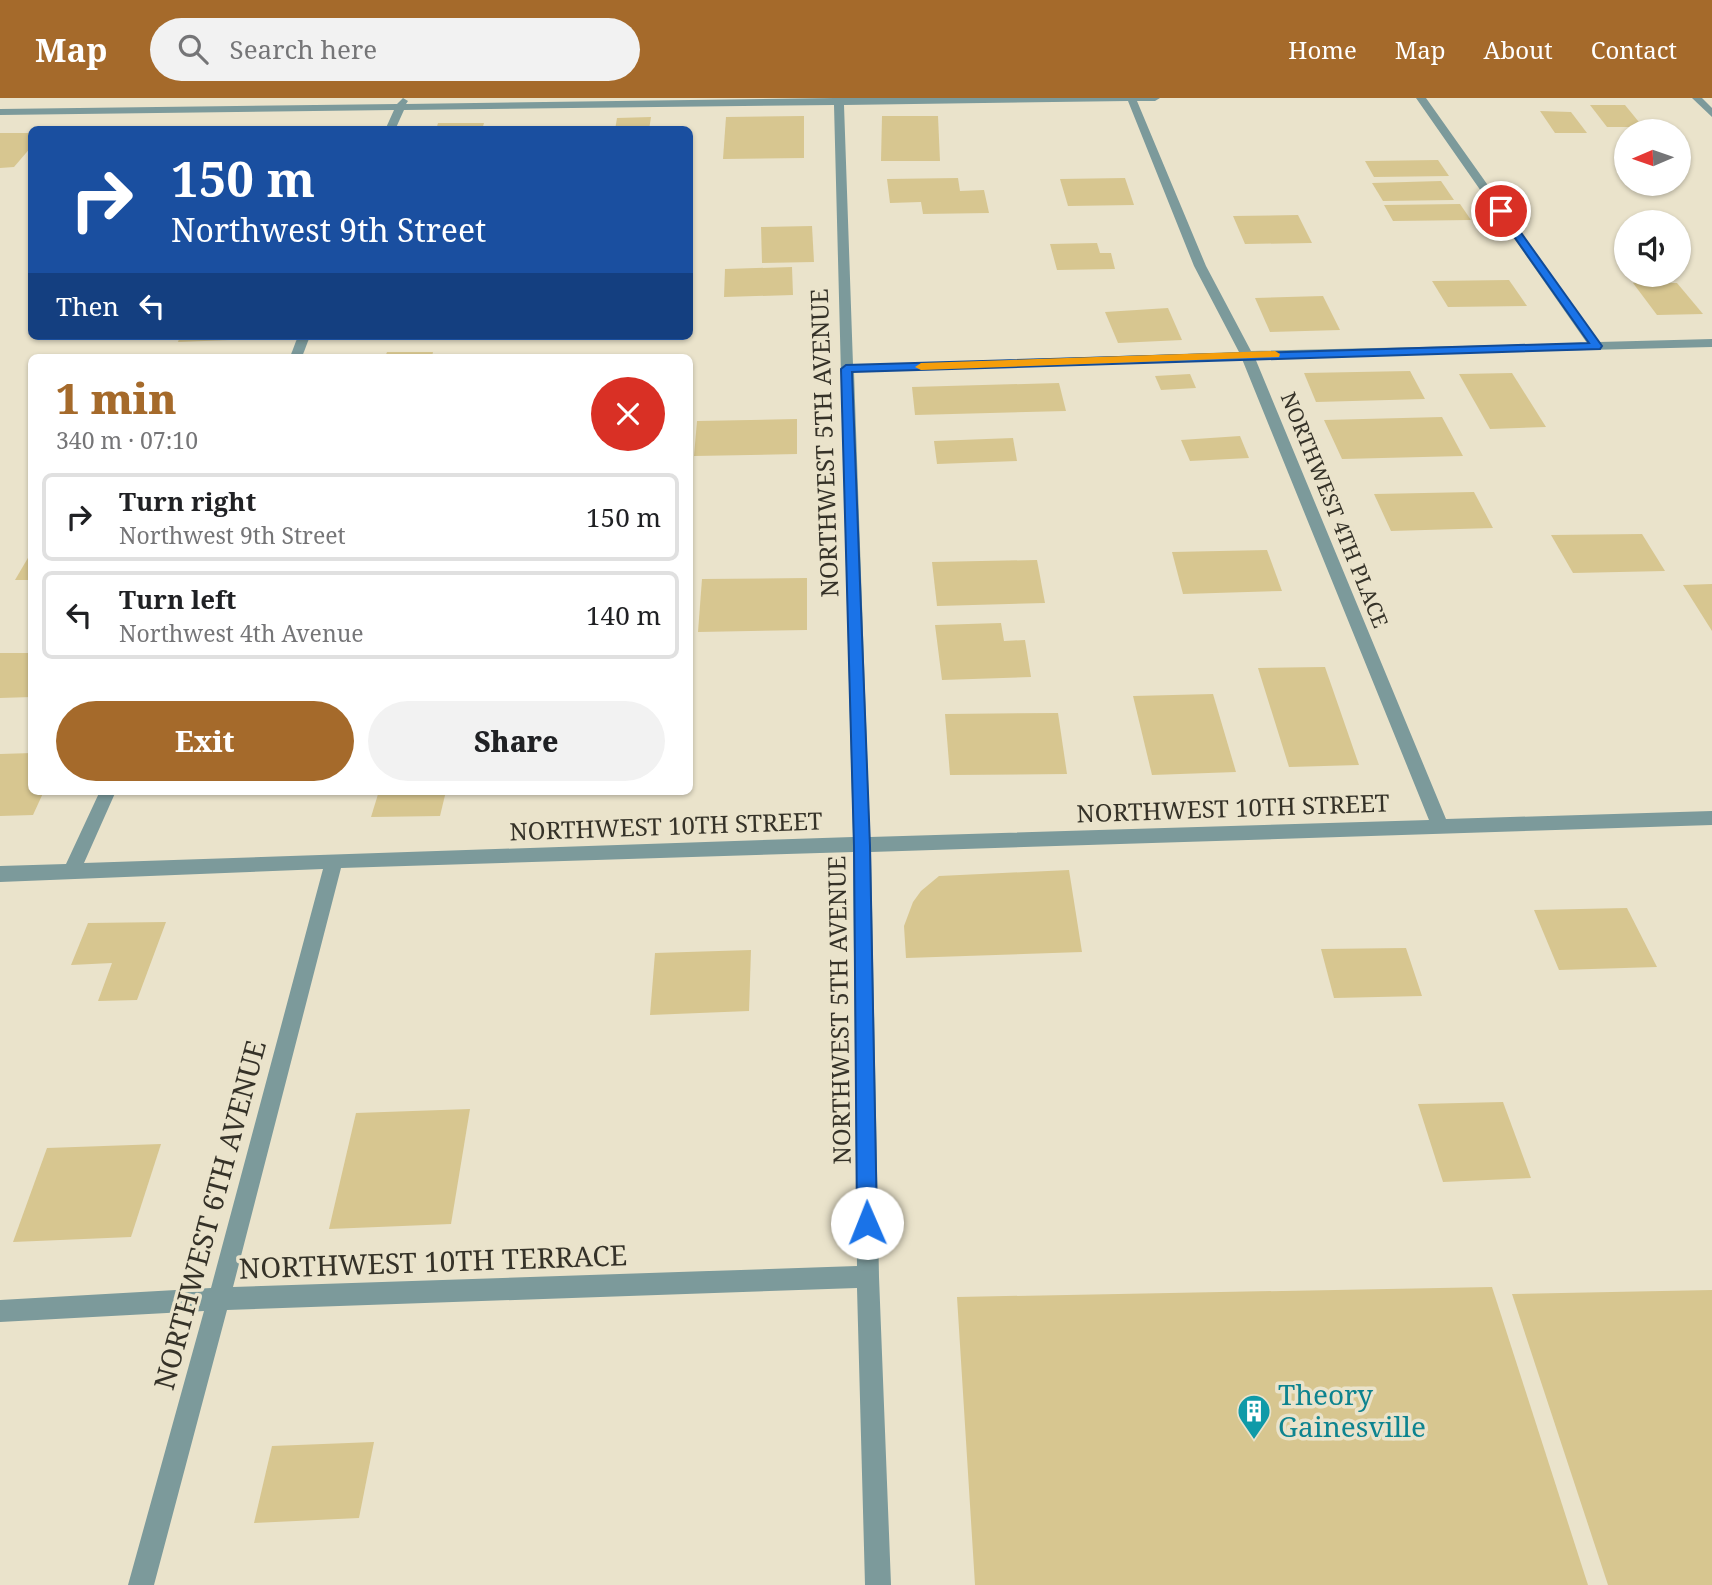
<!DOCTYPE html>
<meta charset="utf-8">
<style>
body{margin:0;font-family:"Noto Serif",serif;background:#f2f2f2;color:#202124;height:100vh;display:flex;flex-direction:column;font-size:26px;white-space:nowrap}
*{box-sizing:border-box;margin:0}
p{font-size:23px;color:#757577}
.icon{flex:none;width:38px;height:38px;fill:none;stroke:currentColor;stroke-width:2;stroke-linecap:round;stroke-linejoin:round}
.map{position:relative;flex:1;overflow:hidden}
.side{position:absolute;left:28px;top:256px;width:665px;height:441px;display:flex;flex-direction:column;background:#fff;border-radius:10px;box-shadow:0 2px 5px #0004}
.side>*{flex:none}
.top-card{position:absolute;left:28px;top:28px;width:665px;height:214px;border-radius:10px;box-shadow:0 2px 5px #0004;background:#1a4fa0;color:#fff;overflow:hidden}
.needle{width:46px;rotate:268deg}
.controls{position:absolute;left:1614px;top:21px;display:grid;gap:14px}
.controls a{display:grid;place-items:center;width:77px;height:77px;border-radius:50%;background:#fff;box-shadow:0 2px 5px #0004;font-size:35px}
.pin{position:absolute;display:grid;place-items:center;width:60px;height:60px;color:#fff;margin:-30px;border:4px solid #fff;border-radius:50%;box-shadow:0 2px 7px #0007}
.me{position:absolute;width:77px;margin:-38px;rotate:359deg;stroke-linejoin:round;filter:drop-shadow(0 0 5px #0008)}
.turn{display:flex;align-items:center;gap:24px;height:147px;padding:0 28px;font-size:32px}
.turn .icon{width:91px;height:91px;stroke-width:2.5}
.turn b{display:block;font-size:49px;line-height:60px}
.then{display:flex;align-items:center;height:66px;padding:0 28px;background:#0003;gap:14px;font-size:26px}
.round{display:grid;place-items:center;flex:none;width:74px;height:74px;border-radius:37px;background:#f2f2f2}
.overview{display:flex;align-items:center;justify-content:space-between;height:119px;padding:0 28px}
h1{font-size:42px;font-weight:800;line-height:52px;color:#a56a2b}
.primary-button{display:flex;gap:14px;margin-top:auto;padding:14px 28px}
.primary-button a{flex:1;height:80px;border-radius:42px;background:#a56a2b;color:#fff;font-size:28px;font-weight:800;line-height:80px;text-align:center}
.primary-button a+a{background:#f2f2f2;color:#202124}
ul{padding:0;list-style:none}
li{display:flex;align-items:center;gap:21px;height:88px;margin:0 14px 10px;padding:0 14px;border:4px solid #e0e0e0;border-radius:10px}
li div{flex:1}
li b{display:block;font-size:26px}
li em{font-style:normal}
header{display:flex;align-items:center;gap:42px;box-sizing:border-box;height:98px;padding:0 35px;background:#a56a2b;color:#fff}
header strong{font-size:33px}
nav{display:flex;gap:38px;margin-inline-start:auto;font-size:24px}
.search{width:490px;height:63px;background:#f2f2f2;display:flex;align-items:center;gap:18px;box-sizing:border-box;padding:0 24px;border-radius:38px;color:#757577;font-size:26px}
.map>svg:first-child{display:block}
.building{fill:#d7c690}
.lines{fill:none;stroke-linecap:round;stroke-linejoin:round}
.street{fill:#7c9a9b;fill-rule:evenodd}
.route{fill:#1a73e8;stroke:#114b97;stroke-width:2}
.slow{fill:#f59e0b}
.labels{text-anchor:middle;stroke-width:7;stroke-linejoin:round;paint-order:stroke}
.far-street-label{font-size:21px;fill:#353228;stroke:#eae3cb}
.street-label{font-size:24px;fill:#353228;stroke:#eae3cb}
.near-street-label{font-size:28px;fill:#353228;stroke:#eae3cb}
.near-culture-label{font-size:28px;fill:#0d838f;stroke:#eae3cb;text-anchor:start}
</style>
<header>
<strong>Map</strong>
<div class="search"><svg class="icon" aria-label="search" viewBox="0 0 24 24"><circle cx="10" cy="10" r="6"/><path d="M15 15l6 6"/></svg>Search here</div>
<nav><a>Home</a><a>Map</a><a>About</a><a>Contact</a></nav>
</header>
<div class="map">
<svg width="1712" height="1487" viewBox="0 0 1712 1487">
<rect width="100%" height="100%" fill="#eae3cb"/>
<g class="building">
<path d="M1590,7h35l18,22h-36z"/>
<path d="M1540,13l31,1 16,21h-32z"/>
<path d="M804,18v42l-81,1 3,-42z"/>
<path d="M882,18h56l2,45h-59z"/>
<path d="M651,19l-2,13h-34l2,-12z"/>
<path d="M438,25h46l-2,7h-46z"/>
<path d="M0,35h32v13l-18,21 -14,1z"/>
<path d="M1438,62l11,16 -75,1 -9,-16z"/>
<path d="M958,80l2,13 24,-1 5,23 -66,1 -2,-12 -31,1 -3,-24z"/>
<path d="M1125,80l9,27 -66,1 -8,-27z"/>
<path d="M1441,83l13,19 -71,1 -11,-18z"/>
<path d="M1460,106l11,16 -78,1 -9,-16z"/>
<path d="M1298,117l14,28 -67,1 -12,-28z"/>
<path d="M812,128l2,36 -52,1 -1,-36z"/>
<path d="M1097,145l3,10h11l4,16 -58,1 -7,-26z"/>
<path d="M792,169l1,28 -69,2 1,-28z"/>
<path d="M1509,182l18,26 -79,1 -16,-26z"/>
<path d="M1633,185h44l26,31 -46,1z"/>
<path d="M1323,198l17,34 -70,2 -15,-34z"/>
<path d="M1168,210l14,32 -64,3 -13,-31z"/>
<path d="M37,238h49l-1,3 -50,1z"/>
<path d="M180,238h77l-1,3 -78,3z"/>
<path d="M387,254h46l-1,5h-47z"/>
<path d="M1410,273l15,28 -109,3 -12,-29z"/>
<path d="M1512,275l34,54 -56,2 -31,-55z"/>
<path d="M1190,276l6,14 -35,2 -6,-14z"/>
<path d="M1059,285l7,28 -151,4 -3,-28z"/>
<path d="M1442,319l21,39 -121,3 -18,-39z"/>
<path d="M797,321v35l-103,2 3,-35z"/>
<path d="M1240,338l9,22 -59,3 -9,-21z"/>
<path d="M1013,340l4,23 -80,3 -3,-23z"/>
<path d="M1474,394l19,36 -102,3 -17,-37z"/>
<path d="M1642,436l23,37 -92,2 -22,-38z"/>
<path d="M1267,452l15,41 -99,3 -11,-42z"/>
<path d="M32,453v29h-17z"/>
<path d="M1037,462l8,43 -108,3 -5,-44z"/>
<path d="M807,480v52l-109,2 4,-53z"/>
<path d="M1712,486v47l-29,-46z"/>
<path d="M1001,525l3,18 21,-1 6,37 -89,3 -7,-55z"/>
<path d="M0,555h32v44l-32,1z"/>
<path d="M1325,569l34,98 -70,2 -31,-99z"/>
<path d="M1213,596l23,78 -84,3 -19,-79z"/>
<path d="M1058,615l9,61 -117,1 -5,-61z"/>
<path d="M32,655v38h12l-11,24 -33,1v-62z"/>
<path d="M379,693h67l-6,25 -69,1z"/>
<path d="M1069,772l13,82 -176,6 -2,-32 9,-24 8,-11 18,-15z"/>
<path d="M1627,810l30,59 -98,3 -25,-60z"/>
<path d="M166,824l-29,78 -39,1 14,-38 -41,2 17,-42z"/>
<path d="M1406,850l16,48 -88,2 -13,-49z"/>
<path d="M751,852l-2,61 -99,4 5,-62z"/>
<path d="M1503,1004l28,76 -88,4 -25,-78z"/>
<path d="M470,1011l-19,115 -122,5 27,-116z"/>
<path d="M161,1046l-30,93 -118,5 34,-94z"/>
<path d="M1492,1189l96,298h-613l-18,-288z"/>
<path d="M1712,1192v295h-104l-96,-291z"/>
<path d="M374,1344l-15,76 -105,5 18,-77z"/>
</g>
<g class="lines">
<g class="street">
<path d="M403,0l5,3 -2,3 428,-6h326l-5,3h-18l69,165 45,85 336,-8 -171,-245h10l173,244 113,-3v8l-457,11 191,461 266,-8v14l-841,27 8,425 12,308h-26l-8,-297 -630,22 -73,275h-26l76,-274 -204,11v-22l211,-12 112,-419 -323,13v-16l66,-2 34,-73h16l-32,72 769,-26 -19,-732 -430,5 -9,20h-10l9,-20 -394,5v-6l397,-5zM1128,3l66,165 45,86 -386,13 -9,-260zM1242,261l187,461 -559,17 -16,-465zM853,754l4,414 -624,21 108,-419z"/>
<path d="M1692,0h10l10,10v9z"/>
<path d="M298,238h12l-8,21h-12z"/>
</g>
</g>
<path class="route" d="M1498,111h6l98,137 -2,3 -748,23 18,474 7,377 -3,7 -7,3 -7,-3 -3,-7 -3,-377 -13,-477 5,-4 743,-22 -93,-132z"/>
<path class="slow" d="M1275,253l5,3 -1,3 -358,13 -6,-3 6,-4z"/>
<defs>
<symbol id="building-pin" viewBox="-11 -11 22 30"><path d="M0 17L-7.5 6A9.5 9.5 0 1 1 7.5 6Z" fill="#0f9aa8" stroke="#eae3cb"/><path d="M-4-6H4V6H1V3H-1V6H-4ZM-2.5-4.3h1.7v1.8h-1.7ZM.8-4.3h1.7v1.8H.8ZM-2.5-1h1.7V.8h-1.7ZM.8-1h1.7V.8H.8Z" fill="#fff"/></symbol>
</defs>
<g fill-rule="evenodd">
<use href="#building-pin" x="1235" y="1294" width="38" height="52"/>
</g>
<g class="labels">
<g class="far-street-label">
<text transform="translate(1334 412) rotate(68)" y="7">NORTHWEST 4TH PLACE</text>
</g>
<g class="street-label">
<text transform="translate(825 345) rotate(-92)" y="8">NORTHWEST 5TH AVENUE</text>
<text transform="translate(1233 711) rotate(-2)" y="8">NORTHWEST 10TH STREET</text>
<text transform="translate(666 729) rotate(-2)" y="8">NORTHWEST 10TH STREET</text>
<text transform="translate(840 912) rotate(-91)" y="8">NORTHWEST 5TH AVENUE</text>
</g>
<g class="near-street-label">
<text transform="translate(210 1117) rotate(-75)" y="10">NORTHWEST 6TH AVENUE</text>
<text transform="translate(433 1164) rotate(-2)" y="10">NORTHWEST 10TH TERRACE</text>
</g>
<g class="near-culture-label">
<text x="1278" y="1307">Theory<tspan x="1278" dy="32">Gainesville</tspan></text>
</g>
</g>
</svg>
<div class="controls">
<a><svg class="needle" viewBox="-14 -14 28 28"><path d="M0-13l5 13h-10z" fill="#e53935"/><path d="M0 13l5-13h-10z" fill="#757577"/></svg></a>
<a><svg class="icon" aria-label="sound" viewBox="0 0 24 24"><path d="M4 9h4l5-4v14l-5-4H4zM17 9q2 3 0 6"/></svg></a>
</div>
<div class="pin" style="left:1501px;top:113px;background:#d93025"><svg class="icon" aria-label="arrive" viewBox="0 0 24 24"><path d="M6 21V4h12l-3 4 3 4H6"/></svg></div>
<svg class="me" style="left:867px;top:1125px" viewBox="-20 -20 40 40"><circle r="19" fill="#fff"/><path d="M0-13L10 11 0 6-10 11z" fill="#1a73e8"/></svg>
<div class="top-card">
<div class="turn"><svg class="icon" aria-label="right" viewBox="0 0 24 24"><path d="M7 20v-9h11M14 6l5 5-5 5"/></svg><div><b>150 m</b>Northwest 9th Street</div></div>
<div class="then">Then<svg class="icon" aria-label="left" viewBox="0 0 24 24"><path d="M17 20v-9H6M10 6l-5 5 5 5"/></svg></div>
</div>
<section class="side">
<div class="overview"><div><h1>1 min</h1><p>340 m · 07:10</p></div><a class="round" style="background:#d93025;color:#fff"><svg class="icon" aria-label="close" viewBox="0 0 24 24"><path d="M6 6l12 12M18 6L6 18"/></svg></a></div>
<ul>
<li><svg class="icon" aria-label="right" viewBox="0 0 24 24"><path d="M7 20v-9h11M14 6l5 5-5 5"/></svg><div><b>Turn right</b><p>Northwest 9th Street</p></div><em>150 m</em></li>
<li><svg class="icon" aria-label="left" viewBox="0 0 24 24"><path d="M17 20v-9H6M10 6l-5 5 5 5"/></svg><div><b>Turn left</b><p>Northwest 4th Avenue</p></div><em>140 m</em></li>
</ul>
<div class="primary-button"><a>Exit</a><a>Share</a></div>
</section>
</div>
